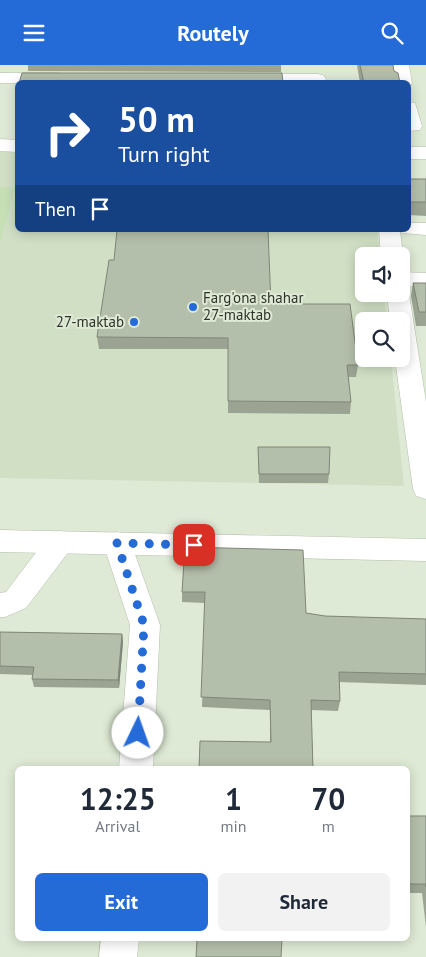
<!DOCTYPE html>
<style>
body{margin:0;font-family:"PT Sans",sans-serif;background:#f2f2f3;color:#1f2937;height:100vh;display:flex;flex-direction:column;font-size:19px;white-space:nowrap}
*{box-sizing:border-box;margin:0}
p{font-size:16px;color:#747a83}
.icon{flex:none;width:28px;height:28px;fill:none;stroke:currentColor;stroke-width:2;stroke-linecap:round;stroke-linejoin:round}
.map{position:relative;flex:1;overflow:hidden}
.details{position:absolute;left:15px;top:701px;width:395px;height:175px;display:flex;flex-direction:column;background:#fff;border-radius:8px;box-shadow:0 2px 12px #0003}
.details>*{flex:none}
.banner{position:absolute;left:15px;top:15px;width:396px;height:152px;border-radius:8px;box-shadow:0 2px 12px #0003;background:#1a4fa0;color:#fff;overflow:hidden}
.controls{position:absolute;left:355px;top:182px;display:grid;gap:10px}
.controls a{display:grid;place-items:center;width:55px;height:55px;border-radius:8px;background:#fff;box-shadow:0 2px 12px #0003;font-size:25px}
.pin{position:absolute;display:grid;place-items:center;width:42px;height:42px;color:#fff;margin:-21px;border-radius:10px;box-shadow:0 2px 8px #0006}
.me{position:absolute;width:55px;margin:-28px;rotate:3deg;stroke-linejoin:round;filter:drop-shadow(0 0 4px #0008)}
.turn{display:flex;align-items:center;gap:18px;height:105px;padding:0 20px;font-size:22px}
.turn .icon{width:65px;height:65px;stroke-width:2.5}
.turn b{display:block;font-size:35px;line-height:42px}
.then{display:flex;align-items:center;height:48px;padding:0 20px;background:#0003;gap:10px;font-size:19px}
.eta{display:flex;justify-content:space-evenly;align-items:center;height:85px;text-align:center}
.eta b{font-size:30px;font-weight:800;line-height:35px}
.cta{display:flex;gap:10px;margin-top:auto;padding:10px 20px}
.cta a{flex:1;height:58px;border-radius:8px;background:#256bd7;color:#fff;font-size:20px;font-weight:800;line-height:58px;text-align:center}
.cta a+a{background:#f2f2f3;color:#1f2937}
header{display:flex;justify-content:space-between;align-items:center;height:65px;padding:0 20px;background:#256bd7;color:#fff;font-size:22px;font-weight:800}
.map>svg:first-child{display:block}
.built{fill:#d1e0c5}
.green{fill:#c7dfb5}
.lines{fill:none;stroke-linecap:round;stroke-linejoin:round}
.minor-casing{stroke:#b4bfab;stroke-width:1}
.major-casing{stroke:#b4bfab;stroke-width:1}
.minor{fill:#fff;fill-rule:evenodd}
.major{fill:#fff;fill-rule:evenodd}
.wall{fill:#9ba493}
.shaded-wall{fill:#7e8678}
.building{fill:#b4bfab;stroke:#7e8678}
.route{stroke:#256bd7;stroke-width:9;stroke-dasharray:0 16.2}
.poi-dot{fill:#256bd7;stroke:#deead5;stroke-width:2}
.labels{text-anchor:middle;stroke-width:4;stroke-linejoin:round;paint-order:stroke}
.poi-label{font-size:15px;fill:#2e322b;stroke:#deead5;text-anchor:start}
</style>
<header><svg class="icon" aria-label="menu" viewBox="0 0 24 24"><path d="M4 6h16M4 12h16M4 18h16"/></svg>Routely<svg class="icon" aria-label="search" viewBox="0 0 24 24"><circle cx="10" cy="10" r="6"/><path d="M15 15l6 6"/></svg></header>
<div class="map">
<svg width="426" height="892" viewBox="0 0 426 892">
<rect width="100%" height="100%" fill="#deead5"/>
<path class="built" d="M0,87h17l1,78h359l3,26h-16v38h20l3,27h-23v38h27l13,127 -404,-8z"/>
<path class="green" d="M0,122l15,1 -15,55z"/>
<g class="lines">
<defs>
<g id="minor">
<path d="M391,0h18l3,18 -3,4v-4h-15z"/>
<path d="M0,8h58l6,1 3,4 -6,5h-61z"/>
<path d="M246,9h71l6,1 3,4 -3,4h-83l-3,-4 3,-4z"/>
<path d="M409,37l6,1 7,23 -2,4 -11,1z"/>
<path d="M0,74l18,1v12l-18,-1z"/>
<rect x="409" y="82" width="17" height="12"/>
<path d="M409,158h17v12l-24,-2 -2,-3 3,26 -2,2v-2h-20l-2,-26h30z"/>
<path d="M401,207l25,1v14l-25,-1z"/>
<path d="M401,223l5,1 3,5 17,108v97l-10,-3 -3,-7 -18,-130h6v-38h-11l-3,-27h14z"/>
<path d="M60,466l10,3 4,8 -4,8 -44,58 -21,9h-5v-24l6,-1 44,-58z"/>
<path d="M117,467l10,3 4,8 29,82 -7,144h-34l11,-144 -27,-82 4,-8z"/>
<path d="M101,874h38l-2,18h-38z"/>
</g>
<path id="major" d="M0,465l426,9v22l-426,-9z"/>
</defs>
<use href="#minor" class="minor-casing"/>
<use href="#major" class="major-casing"/>
<use href="#minor" class="minor"/>
<use href="#major" class="major"/>
</g>
<g class="wall">
<path d="M28,0h253v7l-253,-1z"/>
<path d="M357,0h36l1,6 6,12h-40z"/>
<path d="M409,114h17v37l-17,-1z"/>
<path d="M114,195l157,44 87,61 -2,12h-8l3,25 -1,12 -122,-1v-64h-129l-2,-12z"/>
<path d="M413,218h13v43h-10l-5,-30z"/>
<path d="M258,382l71,27 -1,9h-69z"/>
<path d="M185,482l121,66 19,3 101,3v66l-87,-3 1,19 -2,10 -27,-1 2,59 -43,-27v-32l-68,-3 3,-104 -23,-1v-10z"/>
<path d="M0,567l122,2 1,8 -4,46 -85,-1 -2,-8v-4l-32,-1z"/>
<path d="M408,751h18v111l-4,-34h-14z"/>
</g>
<path class="shaded-wall" d="M122,569l1,8 -4,46 -1,-8z"/>
<g class="building">
<path d="M360,0h33l1,6 4,2 2,10h-36z"/>
<path d="M22,8h260l1,10h-264z"/>
<rect x="409" y="114" width="17" height="23"/>
<path d="M117,165h151l3,74h79l8,61h-11l4,37 -123,-1v-63l-131,-1 12,-77h5z"/>
<path d="M413,218h13v29h-7z"/>
<path d="M258,382h72l-1,27h-70z"/>
<path d="M185,482l118,3 3,63 19,3 101,3v55l-87,-2 1,29 -29,-1 2,69h-114l1,-28 71,1 -1,-42 -69,-3 4,-105h-23z"/>
<path d="M0,567l122,2 -4,46 -86,-1 2,-12 -34,-1z"/>
<path d="M408,751h18v71v-3h-18z"/>
<path d="M197,874h85l-1,18h-85z"/>
</g>
<g class="lines">
<path class="route" d="M138,668l6,-108 -27,-82 77,2"/>
</g>
<g class="poi-dot">
<circle cx="193" cy="242" r="5"/>
<circle cx="134" cy="257" r="5"/>
</g>
<g class="labels">
<g class="poi-label">
<text x="203" y="238">Farg'ona shahar<tspan x="203" dy="17">27-maktab</tspan></text>
<text x="124" y="262" text-anchor="end">27-maktab</text>
</g>
</g>
</svg>
<div class="controls">
<a><svg class="icon" aria-label="sound" viewBox="0 0 24 24"><path d="M4 9h4l5-4v14l-5-4H4zM17 9q2 3 0 6"/></svg></a>
<a><svg class="icon" aria-label="search" viewBox="0 0 24 24"><circle cx="10" cy="10" r="6"/><path d="M15 15l6 6"/></svg></a>
</div>
<div class="pin" style="left:194px;top:480px;background:#d93025"><svg class="icon" aria-label="arrive" viewBox="0 0 24 24"><path d="M6 21V4h12l-3 4 3 4H6"/></svg></div>
<svg class="me" style="left:138px;top:668px" viewBox="-20 -20 40 40"><circle r="19" fill="#fff"/><path d="M0-13L10 11 0 6-10 11z" fill="#256bd7"/></svg>
<div class="banner">
<div class="turn"><svg class="icon" aria-label="right" viewBox="0 0 24 24"><path d="M7 20v-9h11M14 6l5 5-5 5"/></svg><div><b>50 m</b>Turn right</div></div>
<div class="then">Then<svg class="icon" aria-label="arrive" viewBox="0 0 24 24"><path d="M6 21V4h12l-3 4 3 4H6"/></svg></div>
</div>
<section class="details">
<div class="eta">
<div><b>12:25</b><p>Arrival</p></div>
<div><b>1</b><p>min</p></div>
<div><b>70</b><p>m</p></div>
</div>
<div class="cta"><a>Exit</a><a>Share</a></div>
</section>
</div>
